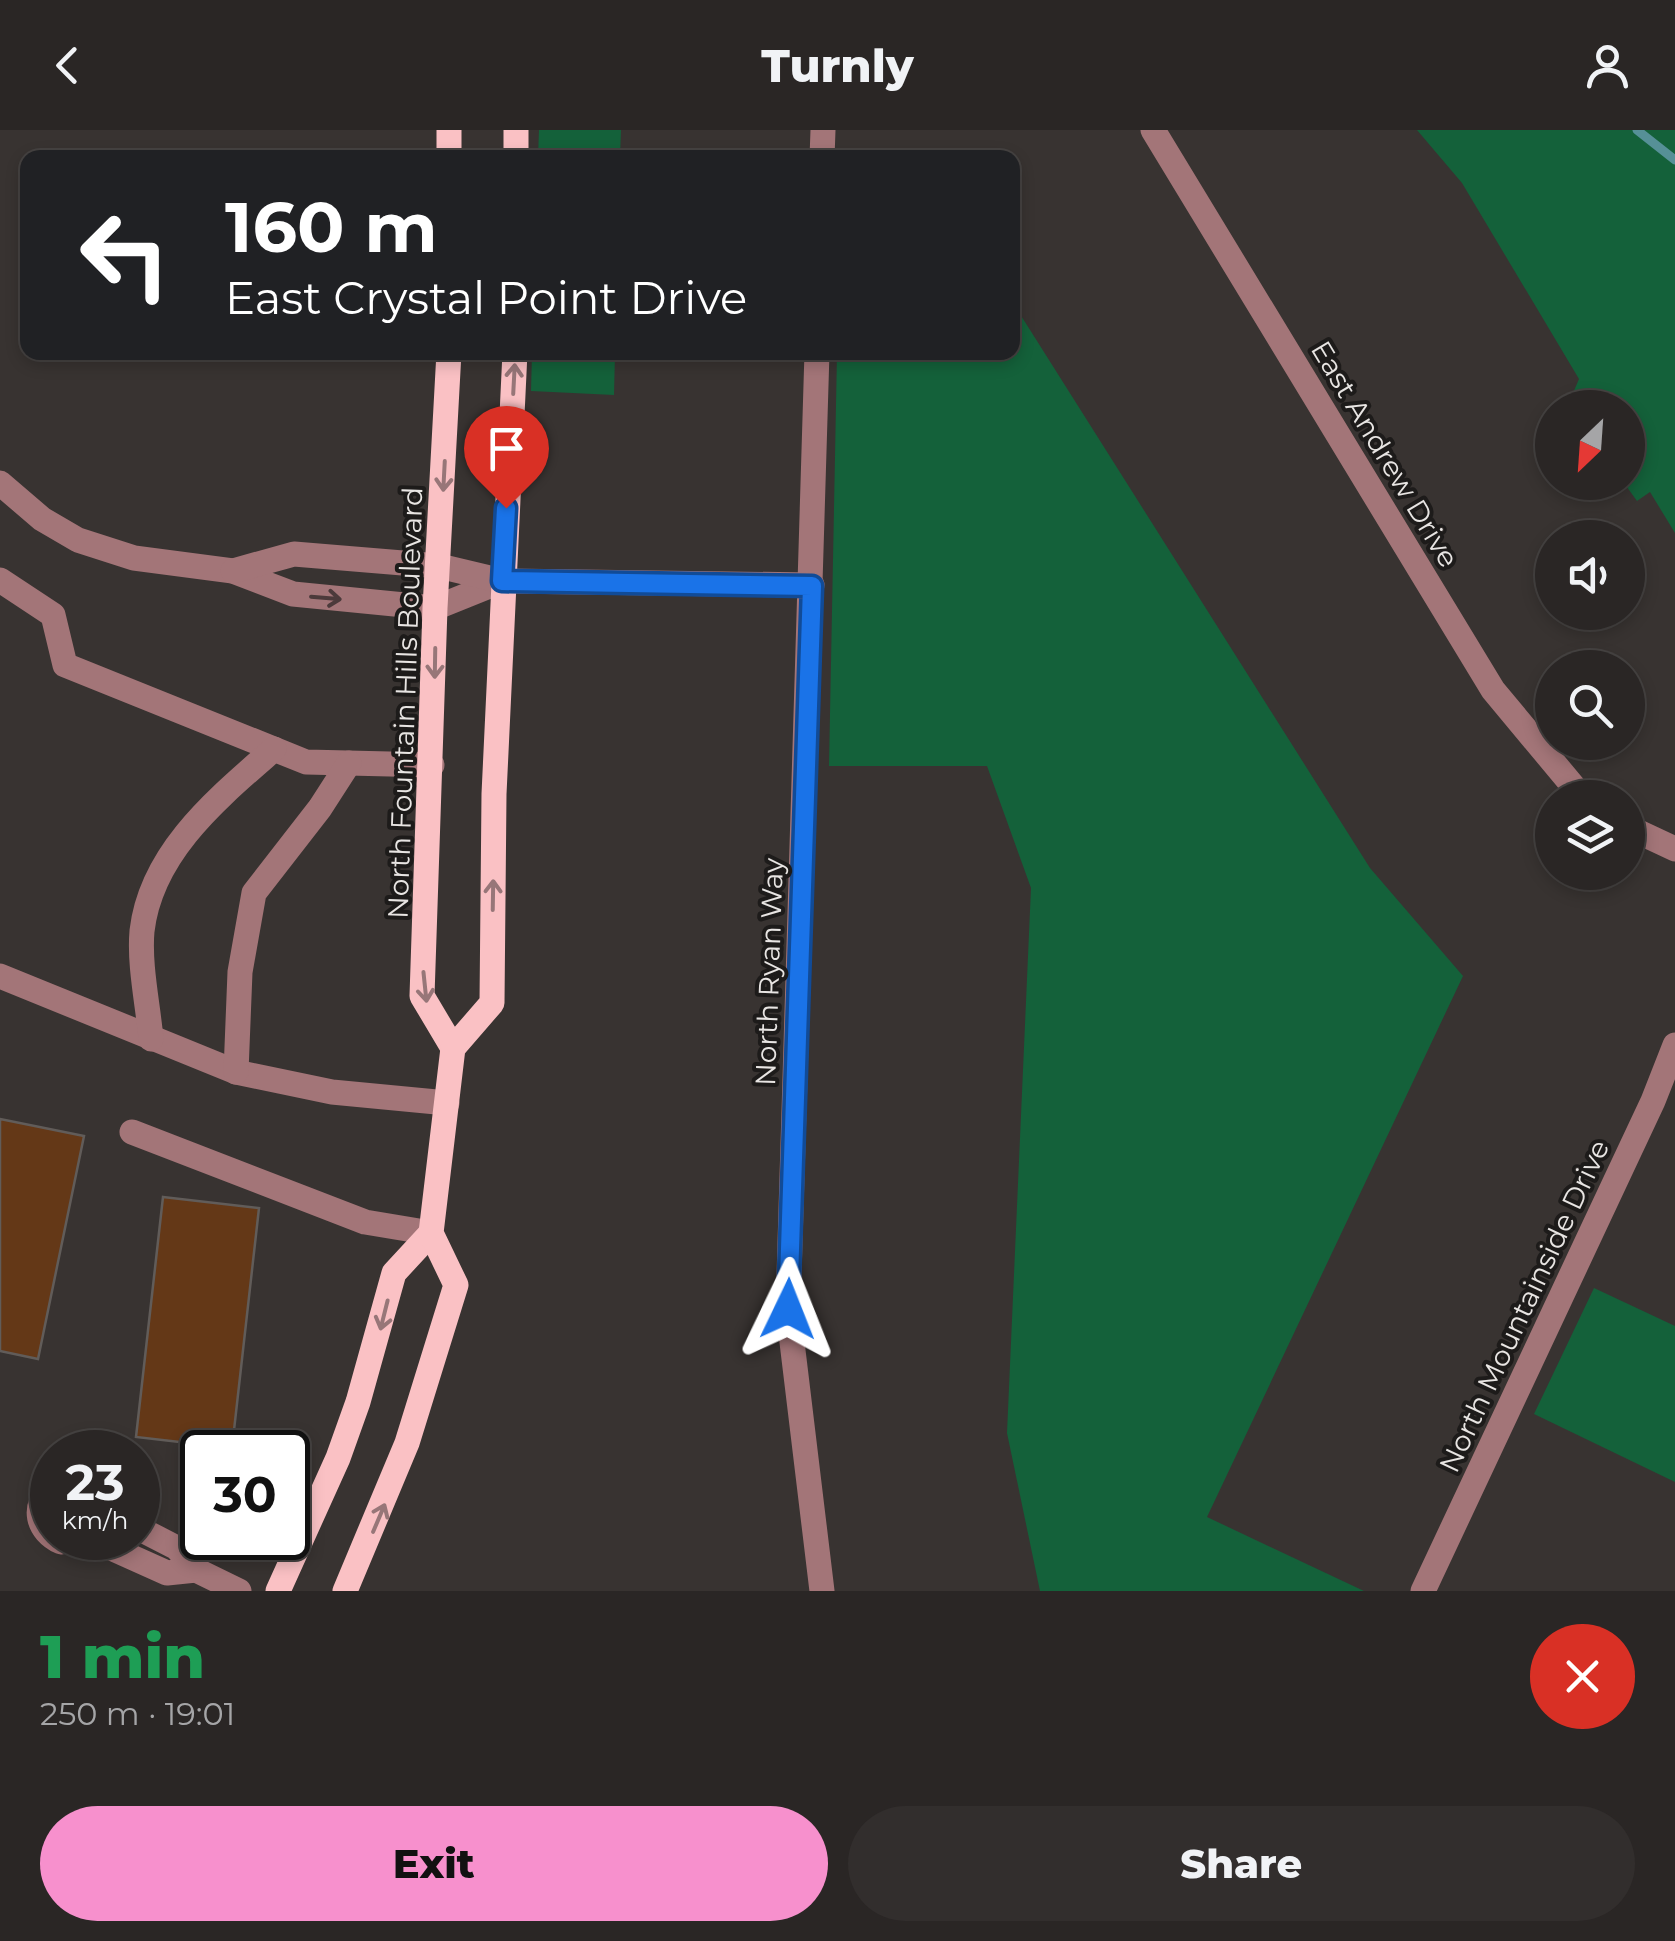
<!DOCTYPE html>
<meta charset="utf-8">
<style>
body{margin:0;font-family:Montserrat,sans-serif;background:#322e2d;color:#f1f3f6;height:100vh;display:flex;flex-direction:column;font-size:38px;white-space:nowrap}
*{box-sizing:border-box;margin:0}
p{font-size:32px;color:#a5a5a7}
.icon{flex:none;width:55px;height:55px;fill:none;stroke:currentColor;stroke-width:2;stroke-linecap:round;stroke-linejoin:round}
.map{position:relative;height:1461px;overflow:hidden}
.drawer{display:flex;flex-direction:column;background:#2a2625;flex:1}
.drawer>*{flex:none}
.banner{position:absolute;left:20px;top:20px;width:1000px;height:210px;border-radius:20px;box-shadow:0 5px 15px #0003,0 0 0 2px #464342;background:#202124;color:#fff;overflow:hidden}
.needle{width:65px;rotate:205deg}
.controls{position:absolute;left:1535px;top:260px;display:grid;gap:20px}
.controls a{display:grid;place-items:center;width:110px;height:110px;border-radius:50%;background:#2a2625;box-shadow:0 5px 15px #0003,0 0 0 2px #464342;font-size:50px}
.speed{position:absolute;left:30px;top:1300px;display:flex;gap:20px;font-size:50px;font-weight:700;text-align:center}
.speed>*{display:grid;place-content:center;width:130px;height:130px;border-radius:50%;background:#2a2625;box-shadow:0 5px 15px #0003,0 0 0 2px #464342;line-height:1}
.speed small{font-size:25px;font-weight:400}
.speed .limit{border:5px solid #111;border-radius:15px;background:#fff;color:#111}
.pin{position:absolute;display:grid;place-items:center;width:85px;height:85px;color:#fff;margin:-102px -42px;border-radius:50% 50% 50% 0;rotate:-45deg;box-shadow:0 0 10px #0007}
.pin .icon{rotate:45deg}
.me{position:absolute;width:110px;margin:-55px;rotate:2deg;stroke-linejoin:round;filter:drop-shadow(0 0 8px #0008)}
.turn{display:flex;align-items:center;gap:35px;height:210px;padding:0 40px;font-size:45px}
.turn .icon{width:130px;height:130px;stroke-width:2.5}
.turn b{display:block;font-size:70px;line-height:85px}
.round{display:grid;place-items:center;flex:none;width:105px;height:105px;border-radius:52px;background:#322e2d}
.headline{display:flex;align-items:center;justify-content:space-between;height:170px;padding:0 40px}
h1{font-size:60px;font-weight:800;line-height:75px;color:#1e9e55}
.cta{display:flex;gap:20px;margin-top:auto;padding:20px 40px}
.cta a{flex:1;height:115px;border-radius:60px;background:#f790cd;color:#111;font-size:40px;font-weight:800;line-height:115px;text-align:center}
.cta a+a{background:#322e2d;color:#f1f3f6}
header{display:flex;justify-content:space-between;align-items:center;height:130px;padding:0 40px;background:#2a2625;font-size:45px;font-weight:800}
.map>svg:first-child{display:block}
.green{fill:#14613a}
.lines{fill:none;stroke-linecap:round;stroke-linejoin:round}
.stream{stroke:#569097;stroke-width:9}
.building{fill:#643817;stroke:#615c59;stroke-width:2.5}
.minor{stroke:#a37578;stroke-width:25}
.major{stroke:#fac1c4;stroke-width:25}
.oneway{stroke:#977678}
.oneway2{stroke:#4c3a3b}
.route-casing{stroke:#114b97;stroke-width:25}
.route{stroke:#1a73e8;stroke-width:18}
.labels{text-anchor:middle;stroke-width:8;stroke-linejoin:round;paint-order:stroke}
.street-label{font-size:28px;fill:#e8e5e3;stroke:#1d1b1a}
</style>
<header><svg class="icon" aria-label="back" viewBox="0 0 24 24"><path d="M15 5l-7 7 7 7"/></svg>Turnly<svg class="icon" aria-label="person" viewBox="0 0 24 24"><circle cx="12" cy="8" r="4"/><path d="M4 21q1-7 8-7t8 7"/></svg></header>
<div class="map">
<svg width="1675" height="1461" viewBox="0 0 1675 1461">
<rect width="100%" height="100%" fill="#383331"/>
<g class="green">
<path d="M539,0h82l-1,27h-82z"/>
<path d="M1417,0h258v403l-25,-41 -13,9 -13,-18 4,-1v-74l-54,-1 -4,-7 9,-21 -117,-196z"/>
<path d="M1013,173l357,565 93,108 -256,541 157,74h-324l-33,-158 24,-545 -44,-122h-158l8,-413 175,-1z"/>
<path d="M532,223h83l-1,42 -83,-4z"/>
<path d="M1594,1158l81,38v156l-141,-68z"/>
</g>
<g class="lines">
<path class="stream" d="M1637,0l38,30"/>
</g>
<g class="building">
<path d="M0,989l84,17 -46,223 -38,-8z"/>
<path d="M163,1067l96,11 -27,240 -96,-11z"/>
</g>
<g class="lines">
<g class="minor">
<path d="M1153,0l340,560 90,108"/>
<path d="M822,28l1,-28"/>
<path d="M817,222l-29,957 34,282"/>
<path d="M0,353l42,36 36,21 56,18 99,13 60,23 142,14 67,-27"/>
<path d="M233,441l61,-17 145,12 63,15 310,4"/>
<path d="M0,450l53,35 12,50 241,97 126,3"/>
<path d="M1628,697l47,22"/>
<path d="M0,846l236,96 96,20 115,11"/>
<path d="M151,909c-3,-34 -12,-74 -9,-108 9,-79 76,-133 132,-182"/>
<path d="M236,942l4,-100 14,-79 66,-85 29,-45"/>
<path d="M132,1002l233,90 66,11"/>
<path d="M52,1358c-21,18 -15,43 9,54l24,-4"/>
<path d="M138,1398l39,20 19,22 43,21"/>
<path d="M89,1408l78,35 29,-3"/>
<path d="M1423,1461l230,-490 22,-56"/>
</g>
<g class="major">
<path d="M449,28v-28"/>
<path d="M516,28v-28"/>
<path d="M449,222l-14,256 -13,388 31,52"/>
<path d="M278,1461l60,-133 20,-56 36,-129 37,-40"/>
<path d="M345,1461l62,-148 49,-158 -25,-52 22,-185 39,-45 2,-209 21,-442"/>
</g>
</g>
<defs><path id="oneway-shaft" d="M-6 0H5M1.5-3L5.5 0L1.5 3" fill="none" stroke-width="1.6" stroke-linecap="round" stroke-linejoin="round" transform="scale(2.5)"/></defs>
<g class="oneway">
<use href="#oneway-shaft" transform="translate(514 249) rotate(-87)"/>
<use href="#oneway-shaft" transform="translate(444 346) rotate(93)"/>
<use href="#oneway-shaft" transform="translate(435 533) rotate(91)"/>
<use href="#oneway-shaft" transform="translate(493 765) rotate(-89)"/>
<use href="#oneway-shaft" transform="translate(425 857) rotate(84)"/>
<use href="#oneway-shaft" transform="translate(384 1185) rotate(104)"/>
<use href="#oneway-shaft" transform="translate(379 1388) rotate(-67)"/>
</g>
<use class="oneway2" href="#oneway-shaft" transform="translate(326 468) rotate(5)"/>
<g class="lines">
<defs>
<path id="route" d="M506,378l-4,73 310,5 -24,723"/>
</defs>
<use href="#route" class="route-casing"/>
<use href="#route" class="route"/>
</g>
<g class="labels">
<g class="street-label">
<text transform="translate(1385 324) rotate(59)" y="10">East Andrew Drive</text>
<text transform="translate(405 573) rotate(-88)" y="10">North Fountain Hills Boulevard</text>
<text transform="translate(769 842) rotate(-88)" y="10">North Ryan Way</text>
<text transform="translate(1524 1176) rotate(-65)" y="10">North Mountainside Drive</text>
</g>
</g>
</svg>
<div class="controls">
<a><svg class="needle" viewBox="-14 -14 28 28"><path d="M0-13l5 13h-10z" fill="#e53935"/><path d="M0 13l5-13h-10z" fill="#a5a5a7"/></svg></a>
<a><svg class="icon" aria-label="sound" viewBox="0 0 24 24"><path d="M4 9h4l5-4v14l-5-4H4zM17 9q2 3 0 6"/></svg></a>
<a><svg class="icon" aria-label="search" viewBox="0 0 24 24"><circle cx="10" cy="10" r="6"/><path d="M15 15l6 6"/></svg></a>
<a><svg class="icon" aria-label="layers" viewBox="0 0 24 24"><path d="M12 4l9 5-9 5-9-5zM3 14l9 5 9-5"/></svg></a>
</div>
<div class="speed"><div>23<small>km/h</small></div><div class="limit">30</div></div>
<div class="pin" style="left:506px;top:378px;background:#d93025"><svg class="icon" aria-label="arrive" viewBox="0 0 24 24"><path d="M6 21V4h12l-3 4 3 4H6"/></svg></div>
<svg class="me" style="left:788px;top:1179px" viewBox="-20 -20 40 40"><path d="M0-17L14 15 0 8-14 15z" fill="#1a73e8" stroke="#fff" stroke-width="4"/></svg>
<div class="banner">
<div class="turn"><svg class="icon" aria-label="left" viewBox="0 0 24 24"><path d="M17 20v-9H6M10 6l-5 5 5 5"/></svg><div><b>160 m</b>East Crystal Point Drive</div></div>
</div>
</div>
<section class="drawer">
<div class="headline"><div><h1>1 min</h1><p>250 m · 19:01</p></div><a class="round" style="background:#d93025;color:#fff"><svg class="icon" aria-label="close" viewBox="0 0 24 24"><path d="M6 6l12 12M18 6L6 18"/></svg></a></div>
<div class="cta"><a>Exit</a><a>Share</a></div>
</section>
